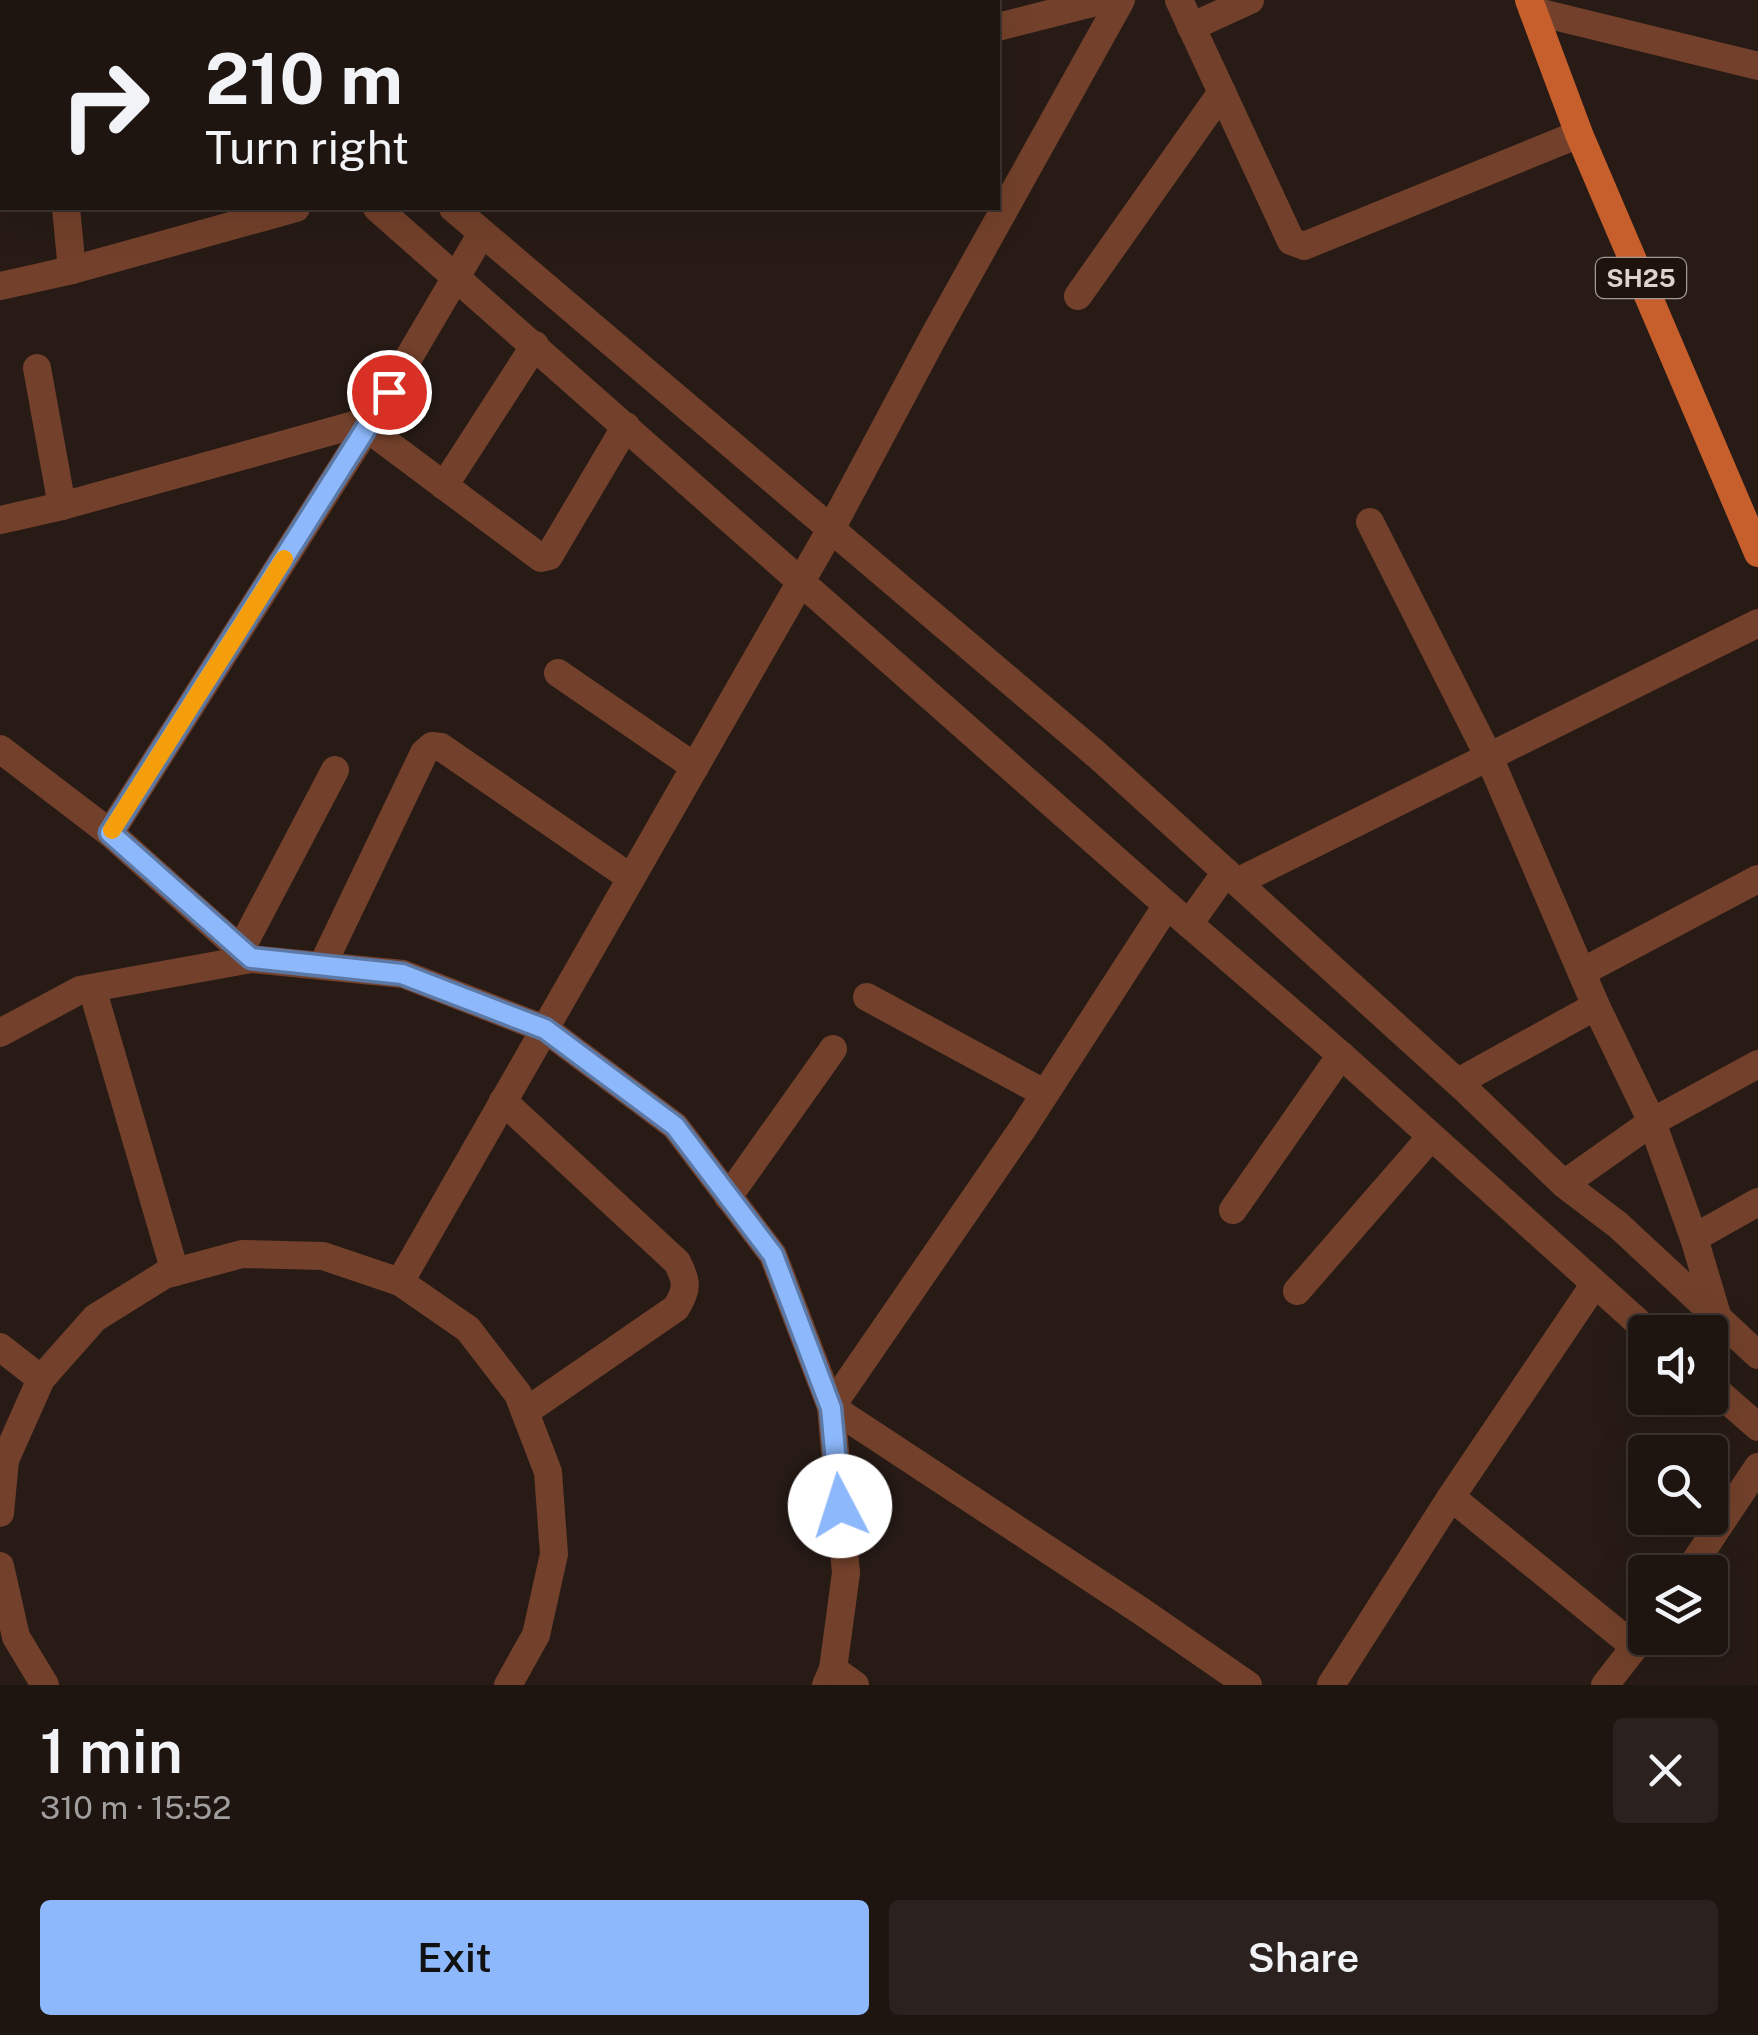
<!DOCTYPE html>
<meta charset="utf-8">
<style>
body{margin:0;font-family:"Public Sans",sans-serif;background:#2b211e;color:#f1f3f6;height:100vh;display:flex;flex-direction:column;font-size:38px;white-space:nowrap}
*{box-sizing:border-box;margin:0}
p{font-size:32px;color:#a19e9f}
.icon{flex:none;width:55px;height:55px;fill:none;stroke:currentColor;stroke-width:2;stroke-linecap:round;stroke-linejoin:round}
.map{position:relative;height:1685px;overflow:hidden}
.drawer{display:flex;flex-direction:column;background:#1e1410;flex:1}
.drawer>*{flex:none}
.top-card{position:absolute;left:0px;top:0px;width:1000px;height:210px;box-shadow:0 10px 40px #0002,0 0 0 2px #3c3330;background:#1e1410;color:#f1f3f6;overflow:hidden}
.fabs{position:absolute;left:1628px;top:1315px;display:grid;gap:20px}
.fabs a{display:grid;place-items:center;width:100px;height:100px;border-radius:10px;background:#1e1410;box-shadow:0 10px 40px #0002,0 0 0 2px #3c3330;font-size:50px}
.pin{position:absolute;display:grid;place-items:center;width:85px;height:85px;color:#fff;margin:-42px;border:5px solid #fff;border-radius:50%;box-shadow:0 2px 10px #0007}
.me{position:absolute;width:110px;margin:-55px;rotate:355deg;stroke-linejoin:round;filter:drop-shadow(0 0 8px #0008)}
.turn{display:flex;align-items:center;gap:35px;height:210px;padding:0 40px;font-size:45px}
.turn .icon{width:130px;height:130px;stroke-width:2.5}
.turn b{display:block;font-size:70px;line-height:85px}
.round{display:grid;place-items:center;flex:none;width:105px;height:105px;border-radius:10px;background:#2b211e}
.headline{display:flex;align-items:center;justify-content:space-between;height:170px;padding:0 40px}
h1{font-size:60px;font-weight:600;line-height:75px}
.cta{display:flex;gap:20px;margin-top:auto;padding:20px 40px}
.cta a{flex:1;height:115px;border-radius:10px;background:#8db9fc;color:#111;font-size:40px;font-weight:600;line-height:115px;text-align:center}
.cta a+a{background:#2b211e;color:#f1f3f6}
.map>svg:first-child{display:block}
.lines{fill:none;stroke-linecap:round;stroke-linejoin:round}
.minor{stroke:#73412b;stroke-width:28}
.tertiary{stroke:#73412b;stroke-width:28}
.primary{stroke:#c75f2c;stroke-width:28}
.route-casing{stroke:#5c78a4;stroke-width:25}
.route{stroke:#8db9fc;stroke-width:18}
.slow{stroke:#f59e0b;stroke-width:18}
.labels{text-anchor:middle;stroke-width:10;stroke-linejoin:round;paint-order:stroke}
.shield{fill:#1e120d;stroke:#a39995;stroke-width:2.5}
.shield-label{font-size:25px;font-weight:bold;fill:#dcd3cf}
</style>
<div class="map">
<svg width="1758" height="1685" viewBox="0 0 1758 1685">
<rect width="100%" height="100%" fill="#281b16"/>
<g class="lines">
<g class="minor">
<path d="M530,0l1,2"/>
<path d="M1179,0l112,241 13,5 275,-112"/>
<path d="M48,2v-2"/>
<path d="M1533,11l225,55"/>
<path d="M998,27l106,-27"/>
<path d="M1191,27l59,-27"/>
<path d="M66,208l6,62"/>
<path d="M0,286l72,-16 224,-62"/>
<path d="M1078,296l144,-204"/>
<path d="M37,368l25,138"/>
<path d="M367,428l174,130 8,-2 77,-130"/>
<path d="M444,486l91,-141"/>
<path d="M0,520l62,-14 310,-86"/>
<path d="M1370,522l119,235 107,249 56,116 42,116 23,77"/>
<path d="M558,673l137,94"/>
<path d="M0,749l110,84"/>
<path d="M1237,882l521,-259"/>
<path d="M1167,905l-144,223 -192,279 310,204 107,74"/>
<path d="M241,949l94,-179"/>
<path d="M251,959l-141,-126 262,-413 110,-187"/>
<path d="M322,966l102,-213 8,-7 9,1 190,131"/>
<path d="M1582,972l176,-93"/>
<path d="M92,988l83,284"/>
<path d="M867,997l177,96"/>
<path d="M0,1033l80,-43 171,-31 152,15 142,55 130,97 98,129 58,152 15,166 -13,96 -7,16"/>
<path d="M1458,1082l138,-76"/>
<path d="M503,1101l174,161c10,19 11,27 -1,46l-151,104"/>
<path d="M1564,1184l88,-62 106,-58"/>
<path d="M728,1197l105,-148"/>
<path d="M1233,1210l108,-155"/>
<path d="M1694,1238l64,-36"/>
<path d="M400,1282l431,-753 104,-195 186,-334"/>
<path d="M1297,1291l133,-153"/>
<path d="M0,1347l41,32"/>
<path d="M1451,1497l184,150"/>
<path d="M0,1513l5,-53 36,-81 54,-61 69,-43 78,-21 81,2 77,26 68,47 50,65 30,78 6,82 -18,81 -28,50"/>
<path d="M0,1566l16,71 29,48"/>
<path d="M1688,1572l70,-105"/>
<path d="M833,1669l22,16"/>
<path d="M1331,1685l120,-188 143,-212"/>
<path d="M1605,1685l39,-50"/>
</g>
<g class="tertiary">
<path d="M144,0l3,2"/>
<path d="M211,0l3,2"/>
<path d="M377,208l790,697 174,150 308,277"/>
<path d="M453,208l644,547 369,335 98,94 54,41 140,130"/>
<path d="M1189,924l37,-52"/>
<path d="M1710,1385l48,42"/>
</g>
<path class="primary" d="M1529,0l50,134 179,419"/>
</g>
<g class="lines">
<defs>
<path id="route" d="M389,392l-279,441 141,125 151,16 143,55 130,97 98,129 58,153 9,98"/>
</defs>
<use href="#route" class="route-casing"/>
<use href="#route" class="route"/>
<path class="slow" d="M112,830l172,-271"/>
</g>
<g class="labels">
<rect class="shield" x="1596" y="258" width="90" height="40" rx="8"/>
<g class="shield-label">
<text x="1641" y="287">SH25</text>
</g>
</g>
</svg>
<div class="fabs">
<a><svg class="icon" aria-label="sound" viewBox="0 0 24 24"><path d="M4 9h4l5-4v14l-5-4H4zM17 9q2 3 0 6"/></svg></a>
<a><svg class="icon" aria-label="search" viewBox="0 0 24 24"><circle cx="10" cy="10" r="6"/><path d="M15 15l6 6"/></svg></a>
<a><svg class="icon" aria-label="layers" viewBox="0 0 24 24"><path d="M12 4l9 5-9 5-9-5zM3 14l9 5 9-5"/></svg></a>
</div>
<div class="pin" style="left:389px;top:392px;background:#d93025"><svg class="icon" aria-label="arrive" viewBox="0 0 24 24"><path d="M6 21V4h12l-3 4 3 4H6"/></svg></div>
<svg class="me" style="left:840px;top:1506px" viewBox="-20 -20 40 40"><circle r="19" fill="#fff"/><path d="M0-13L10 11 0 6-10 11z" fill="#8db9fc"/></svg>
<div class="top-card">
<div class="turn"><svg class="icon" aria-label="right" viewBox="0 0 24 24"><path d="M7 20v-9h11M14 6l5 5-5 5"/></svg><div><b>210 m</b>Turn right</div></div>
</div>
</div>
<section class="drawer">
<div class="headline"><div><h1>1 min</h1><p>310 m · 15:52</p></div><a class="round"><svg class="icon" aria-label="close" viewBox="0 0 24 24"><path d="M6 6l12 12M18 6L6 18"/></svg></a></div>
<div class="cta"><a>Exit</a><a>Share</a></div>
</section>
